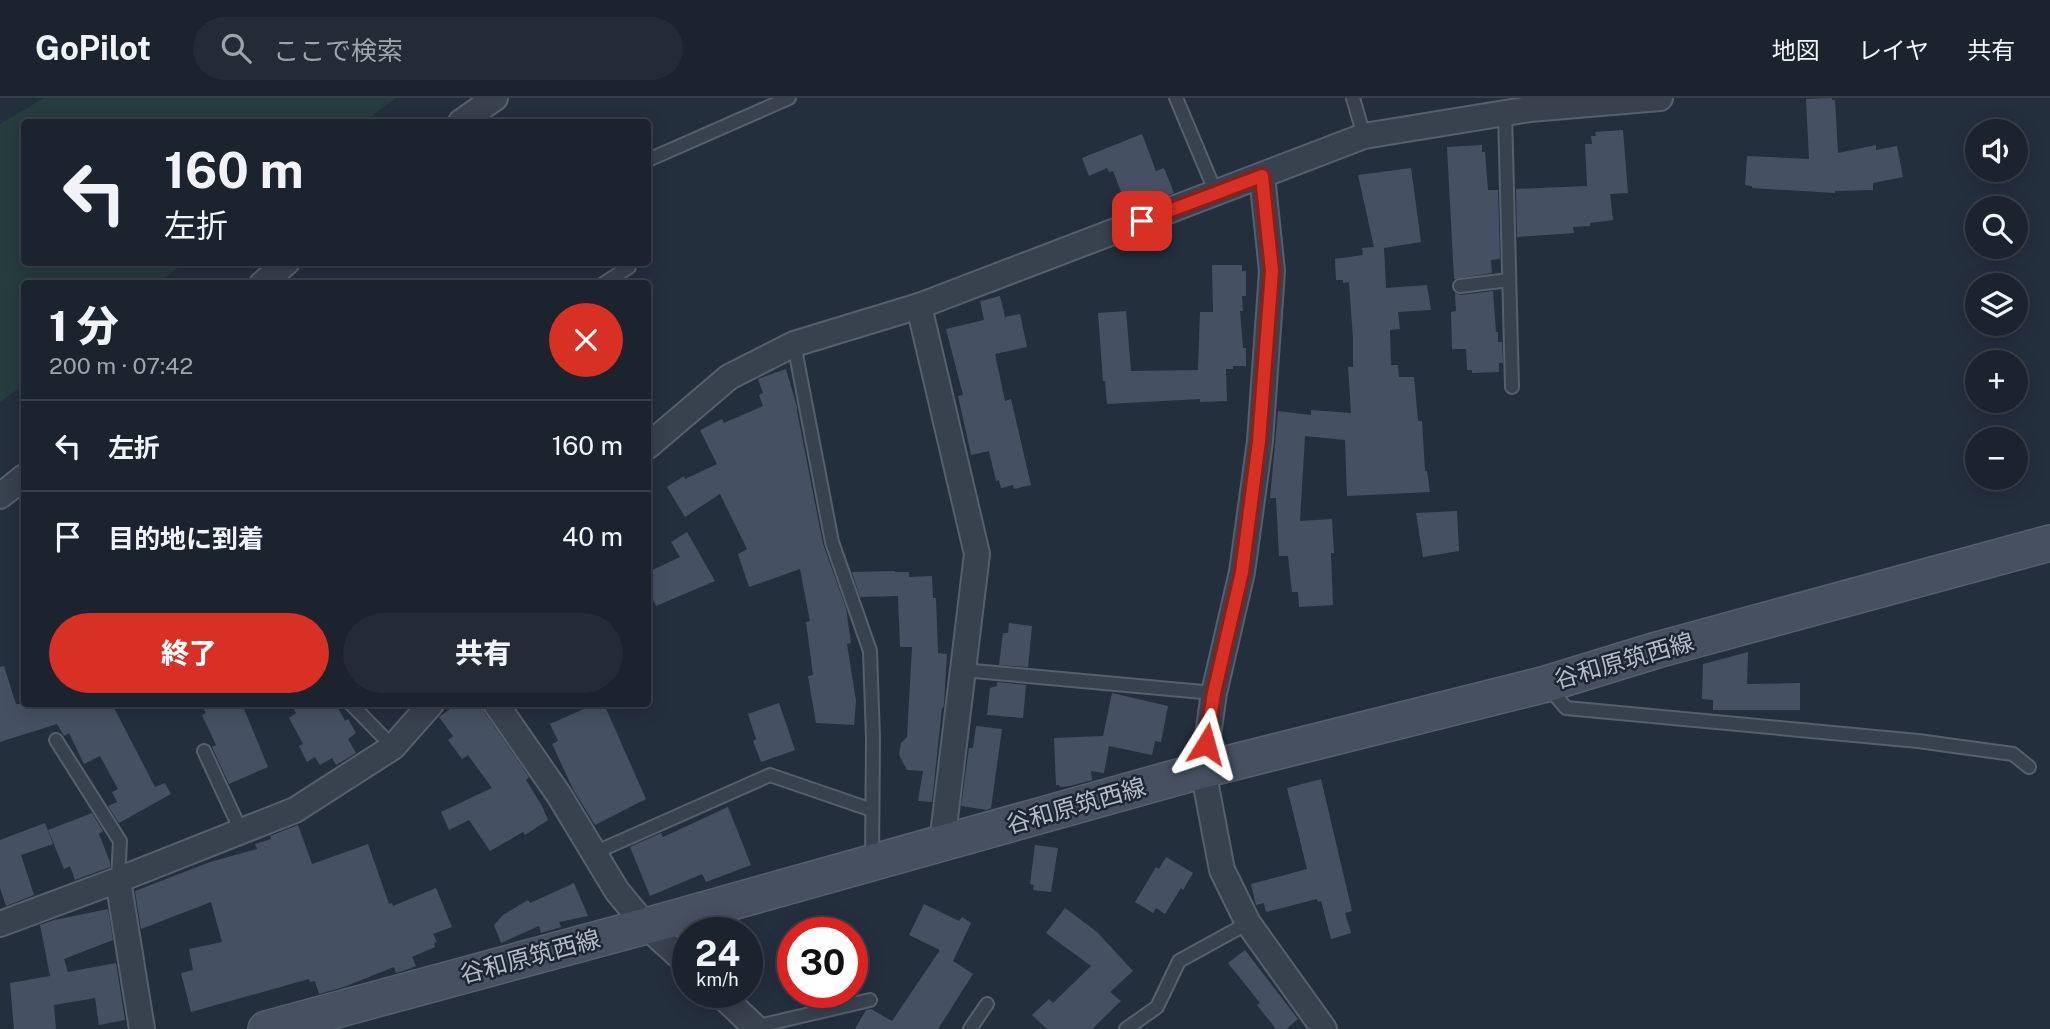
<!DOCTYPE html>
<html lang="ja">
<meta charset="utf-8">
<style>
body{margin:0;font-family:"Public Sans","Noto Sans JP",sans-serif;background:#242b36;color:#f1f3f6;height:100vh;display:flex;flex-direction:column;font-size:26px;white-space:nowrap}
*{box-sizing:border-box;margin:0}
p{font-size:23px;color:#a0a4aa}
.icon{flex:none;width:38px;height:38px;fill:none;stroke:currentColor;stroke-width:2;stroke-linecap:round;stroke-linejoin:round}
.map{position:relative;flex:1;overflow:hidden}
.side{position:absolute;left:21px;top:182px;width:630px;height:427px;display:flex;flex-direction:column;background:#1b232e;border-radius:7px;box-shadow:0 4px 18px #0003,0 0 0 2px #39404a}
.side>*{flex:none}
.banner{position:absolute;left:21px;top:21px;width:630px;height:147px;border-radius:7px;box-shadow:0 4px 18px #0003,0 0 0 2px #39404a;background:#1b232e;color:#f1f3f6;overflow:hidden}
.tools{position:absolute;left:1965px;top:21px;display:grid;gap:14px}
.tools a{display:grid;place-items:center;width:63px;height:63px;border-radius:50%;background:#1b232e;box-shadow:0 4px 18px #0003,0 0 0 2px #39404a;font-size:35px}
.speed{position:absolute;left:672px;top:819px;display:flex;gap:14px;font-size:35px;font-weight:700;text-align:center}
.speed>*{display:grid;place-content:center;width:91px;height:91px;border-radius:50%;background:#1b232e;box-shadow:0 4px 18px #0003,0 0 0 2px #39404a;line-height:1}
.speed small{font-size:18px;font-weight:400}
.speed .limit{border:10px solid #d22;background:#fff;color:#111}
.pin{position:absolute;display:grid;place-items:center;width:60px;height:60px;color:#fff;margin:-30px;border-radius:14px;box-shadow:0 4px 10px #0006}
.me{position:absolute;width:77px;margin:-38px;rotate:8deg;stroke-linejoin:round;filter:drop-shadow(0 0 5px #0008)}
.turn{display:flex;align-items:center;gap:24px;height:147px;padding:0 28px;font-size:32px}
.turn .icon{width:91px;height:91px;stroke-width:2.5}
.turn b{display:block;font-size:49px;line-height:60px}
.round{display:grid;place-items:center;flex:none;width:74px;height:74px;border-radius:37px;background:#242b36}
.overview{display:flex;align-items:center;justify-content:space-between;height:119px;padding:0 28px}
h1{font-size:42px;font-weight:800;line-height:52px}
.cta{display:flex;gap:14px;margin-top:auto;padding:14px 28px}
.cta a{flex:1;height:80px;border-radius:42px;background:#d93025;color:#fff;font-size:28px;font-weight:800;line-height:80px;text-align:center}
.cta a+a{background:#242b36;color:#f1f3f6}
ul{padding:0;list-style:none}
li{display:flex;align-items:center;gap:21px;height:91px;padding:0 28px;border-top:2px solid #39404a}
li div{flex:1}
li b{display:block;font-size:26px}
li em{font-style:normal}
header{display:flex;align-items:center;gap:42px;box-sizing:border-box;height:98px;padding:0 35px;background:#1b232e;border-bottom:2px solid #39404a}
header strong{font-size:33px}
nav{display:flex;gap:38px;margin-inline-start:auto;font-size:24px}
.search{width:490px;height:63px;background:#242b36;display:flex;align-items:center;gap:18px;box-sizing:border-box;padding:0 24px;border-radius:38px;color:#a0a4aa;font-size:26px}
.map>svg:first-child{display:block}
.green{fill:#263c3f}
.building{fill:#455162}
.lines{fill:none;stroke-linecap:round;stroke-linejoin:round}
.lane-casing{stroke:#565f6c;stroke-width:16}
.street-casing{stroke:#565f6c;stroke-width:28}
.secondary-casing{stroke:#565f6c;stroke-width:38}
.lane{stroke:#38414e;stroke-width:12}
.street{stroke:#38414e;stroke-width:24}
.secondary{stroke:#465061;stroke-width:35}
.route-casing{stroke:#8d1f18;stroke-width:18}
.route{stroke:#d93025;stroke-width:12}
.labels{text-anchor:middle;stroke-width:5;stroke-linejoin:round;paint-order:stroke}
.street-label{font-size:24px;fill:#b4bcc9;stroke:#1d2633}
</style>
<header>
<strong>GoPilot</strong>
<div class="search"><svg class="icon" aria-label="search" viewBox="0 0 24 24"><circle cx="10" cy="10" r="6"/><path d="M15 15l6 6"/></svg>ここで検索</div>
<nav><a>地図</a><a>レイヤ</a><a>共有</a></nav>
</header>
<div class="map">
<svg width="2050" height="931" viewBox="0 0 2050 931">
<rect width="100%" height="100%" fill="#242f3e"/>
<path class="green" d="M44,0h352l-32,24h-340v140l160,1 -25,20 -135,1v101l-24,17v-278z"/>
<g class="building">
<path d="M1832,0v2h3l3,53 38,-8v5l21,-4 6,31 -30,6v7l-38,1v2l-83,-5v-2l-7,-1 2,-29 62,3 -3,-60z"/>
<path d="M1623,32l5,63 -18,1 3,26 -23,3v3l-17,1 1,6 -57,4 -1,-48 71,-3 -2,-42h7l-1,-8h5l-1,-4z"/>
<path d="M1142,36l14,37 8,-3 10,25 -46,17 -15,-39 -4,1 -2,-4 -18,8 -7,-18z"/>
<path d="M1482,47v7h3l3,38h10l2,69 -9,1 1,13 -38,6 -7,-132z"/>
<path d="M1411,70l10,74 -37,6 2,40 41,-3 4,25 -33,2 2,17 -10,1 1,35h7l1,12h15l4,44h4l3,50h2l3,21 -83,4 -2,-56 -40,-4 -5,85 32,-2 2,34h-3l2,52 -34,2 -1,-15h-6l-4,-36h-9l-3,-58h-6l8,-87 33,4v-5l40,3 -3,-46h5v-29l-4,-56 -6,1v-3h-7l-1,-21 28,-4 -1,-7 12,-1 -16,-72z"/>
<path d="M1212,167h30v6h4v25h-4l1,15h-3l3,37h3v18h-13v3h-7l1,32 -27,1v-3l-93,5 -2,-23h-2l-5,-68 28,-2 5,60 67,-1 2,-58h13z"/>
<path d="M1493,193l3,41h2v10h4l1,21h-4v9l-27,1v-3h-5l-1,-21h-14l-1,-37 5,-1 -1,-18 6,2z"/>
<path d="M1000,198l5,21 15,-3 7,33 -32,7 10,47 6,-2 20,86 -17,4 -1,-4 -12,3 -2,-8 -3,1 -7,-30 -18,4 -13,-59 5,-1 -17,-66 38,-9 -4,-19z"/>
<path d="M786,271l11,38v4l26,133 23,64 5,35 -4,1 9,57 -2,24 -38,-2 -8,-47 5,-1 -7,-53 4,-1 -10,-52 -51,18 -11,-33 9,-5 -27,-55 -35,23 -18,-30 17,-11 1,3 32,-15 -17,-34 22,-11 2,4 39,-17 -4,-11 4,-2 -5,-14z"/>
<path d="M1457,413l2,40 -36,6 -7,-44z"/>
<path d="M687,434l28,49 -59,25 -8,-18v-16l32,-15 -9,-15z"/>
<path d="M895,473v1h14v5l23,-1 1,22h3l2,55 9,1 -3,50 -1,4h-1l-10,94 -14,-1 5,-30 -16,-1 -8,-15 2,-12 6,-6 5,-90h-12l-2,-51 -38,1 -8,-25z"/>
<path d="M1009,525l23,3 -4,41 -29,-2 4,-32h5z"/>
<path d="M1748,554l-1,32 53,-1v27h-87v-10l-11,-1 1,-35z"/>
<path d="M4,568l12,38h96l43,83 10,-4 6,11 -52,29 -11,-17 9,-4 -5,-10 6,-3 -18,-33 -16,8 -15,-31 -5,3 -7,-12 -57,18v-75z"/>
<path d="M997,584l29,3 -3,33 -36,-3 3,-27 7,-2z"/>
<path d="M1112,595l56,13 -7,36 -6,-1 -3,14 -43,-9 -5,27 -13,-2 1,9 -22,6 -10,1 -1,-2h-3l-2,-47 49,-2z"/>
<path d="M779,605l16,47 -34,12 -8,-21 3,-2 -8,-25z"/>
<path d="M201,606h41l26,63 -39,17 -17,-37 4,-2 -14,-30 4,-2z"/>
<path d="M291,606h45l9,17 3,-2 8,14 -8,6 8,14 -20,12 -4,-7 -12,7 -5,-8 -8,5 -8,-16 4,-2 -14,-26 7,-5z"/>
<path d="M457,606h24l3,8 45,65 -3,3 16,26 6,14 -23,15 -2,-3 -33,19 -21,-31 -20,10 -8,-18 51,-24 -24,-33 -6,4 -14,-19 5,-4 -14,-19z"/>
<path d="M595,606h9l42,95 -51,26 -21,-34 -22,-47 6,-3 -8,-17z"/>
<path d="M976,628l26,3 -11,79 -4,2 -26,-4 8,-58h4z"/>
<path d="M1321,681l31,132 -7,2 6,20 -20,6 -10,-38 -3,1 -1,-3 -51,13 -2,-9 -8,2 -5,-21 56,-15 -20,-81z"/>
<path d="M728,709l23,58 -45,17 -4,-8 -52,22 -20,-49 31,-14 2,4z"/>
<path d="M92,715l11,18 -4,3 11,28v5l-35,13 -5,-14 -6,3 -16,-39z"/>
<path d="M45,725l8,21 -32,11 13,40 -28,11 -6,-18v-48z"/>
<path d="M298,727l14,39 56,-20 21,60 3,-1 1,3 43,-18 16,39 -19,7 4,8 -3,1 1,4 -23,10 4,9 -10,4 -10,3 -2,-6 -50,20 -25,7 -4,-13 -5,1 -1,-3 -118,33 -10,-39 12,-3 -4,-21 33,-7 -11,-40 -70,27 -6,-38 75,-29 47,-13 -2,-5 16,-5 -1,-3z"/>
<path d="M1035,747l23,3 -7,44 -18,-2 1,-5 -4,-1z"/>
<path d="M1166,759l27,16 -10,17 -2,-2 -16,26 -9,-6 -3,5 -18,-11 21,-35 3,2z"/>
<path d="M574,785l14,33 -29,6 2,5 -20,6 -2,-7 -38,17 -7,-18 9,-10 25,-15 2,3z"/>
<path d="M924,806l35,17 3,-4 9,6 -18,38 20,13 -35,55h-83l11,-19 5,-1 21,12 48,-71 -31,-15z"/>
<path d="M1065,810l32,24 36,39 -23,21 11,9 -29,28h-45l-15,-14 17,-16 4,4 38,-37 -45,-33z"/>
<path d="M108,811l5,31 -49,19 4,13 48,-9 9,57 -26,5 -4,-27 -41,7 2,24h-42l-4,-46 40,-7 -10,-51 14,-5z"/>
<path d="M1245,852l53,69 -12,10h-10l-19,-24 3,-2 -32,-40z"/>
</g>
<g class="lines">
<defs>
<g id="lane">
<path d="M1176,0l40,95"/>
<path d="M1353,0l11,38"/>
<path d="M1505,15l7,274"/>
<path d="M648,62l141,-62"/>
<path d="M603,186l26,-17"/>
<path d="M1460,188l49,-6"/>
<path d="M794,246l38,198 38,109 3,87 -1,121"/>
<path d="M963,572l251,23"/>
<path d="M1549,590l17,20 352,33 95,13 16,13"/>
<path d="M351,606l42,43"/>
<path d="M56,642l64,101 -2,39"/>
<path d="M204,653l37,80"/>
<path d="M594,755l176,-78 102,35"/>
<path d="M754,929l116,-27"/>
<path d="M970,931l17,-25"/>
<path d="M1126,931l31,-22 22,-46 69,-38"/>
</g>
<g id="street">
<path d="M461,24l34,-24"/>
<path d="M1262,78l10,95 -12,170 -18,131 -28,121 -11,77 19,100 26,53 76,106"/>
<path d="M262,186l25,-22"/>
<path d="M919,208l58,248 -35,289"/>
<path d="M648,348l81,-69 65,-33 125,-38 445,-170 166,-27 130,-11"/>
<path d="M0,398l24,-19"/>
<path d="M496,606l63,91 58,96 29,35 42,38"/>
<path d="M118,782l24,149"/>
<path d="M0,826l118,-44 177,-70 98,-63 38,-43"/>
<path d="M718,894l39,37"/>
</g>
<path id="secondary" d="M266,931l380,-103 557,-156 343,-86 111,-34 393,-107"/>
</defs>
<use href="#lane" class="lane-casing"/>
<use href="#street" class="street-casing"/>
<use href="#secondary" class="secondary-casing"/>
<use href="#lane" class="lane"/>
<use href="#street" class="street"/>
<use href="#secondary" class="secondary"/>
</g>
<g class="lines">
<defs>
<path id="route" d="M1142,123l120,-45 10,95 -13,170 -17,131 -28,121 -8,51"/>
</defs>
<use href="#route" class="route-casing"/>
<use href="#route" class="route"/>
</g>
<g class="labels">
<g class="street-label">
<text transform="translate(1624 563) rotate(-16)" y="8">谷和原筑西線</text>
<text transform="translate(1076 708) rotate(-16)" y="8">谷和原筑西線</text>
<text transform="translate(530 859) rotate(-15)" y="8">谷和原筑西線</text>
</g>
</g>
</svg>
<div class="tools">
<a><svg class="icon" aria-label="sound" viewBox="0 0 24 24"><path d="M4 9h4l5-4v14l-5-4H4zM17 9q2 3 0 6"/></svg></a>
<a><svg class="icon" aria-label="search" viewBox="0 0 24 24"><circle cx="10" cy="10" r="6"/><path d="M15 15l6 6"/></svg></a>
<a><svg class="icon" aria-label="layers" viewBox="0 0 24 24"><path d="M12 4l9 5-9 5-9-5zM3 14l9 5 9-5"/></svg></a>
<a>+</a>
<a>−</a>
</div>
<div class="speed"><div>24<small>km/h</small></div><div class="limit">30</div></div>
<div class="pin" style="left:1142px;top:123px;background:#d93025"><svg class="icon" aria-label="arrive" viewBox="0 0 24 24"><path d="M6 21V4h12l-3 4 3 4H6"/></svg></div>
<svg class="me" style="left:1206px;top:646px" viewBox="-20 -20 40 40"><path d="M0-17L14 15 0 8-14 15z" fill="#d93025" stroke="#fff" stroke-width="4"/></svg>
<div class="banner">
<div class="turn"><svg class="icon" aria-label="left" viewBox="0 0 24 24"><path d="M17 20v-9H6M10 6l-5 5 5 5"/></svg><div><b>160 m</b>左折</div></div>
</div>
<section class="side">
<div class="overview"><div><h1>1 分</h1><p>200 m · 07:42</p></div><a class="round" style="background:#d93025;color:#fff"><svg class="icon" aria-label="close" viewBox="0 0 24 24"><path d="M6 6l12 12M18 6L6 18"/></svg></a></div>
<ul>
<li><svg class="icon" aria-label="left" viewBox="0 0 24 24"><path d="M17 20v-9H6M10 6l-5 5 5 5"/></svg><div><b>左折</b></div><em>160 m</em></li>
<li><svg class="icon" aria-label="arrive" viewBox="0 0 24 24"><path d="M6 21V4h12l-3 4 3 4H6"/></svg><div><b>目的地に到着</b></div><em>40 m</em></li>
</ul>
<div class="cta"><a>終了</a><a>共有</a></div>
</section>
</div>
